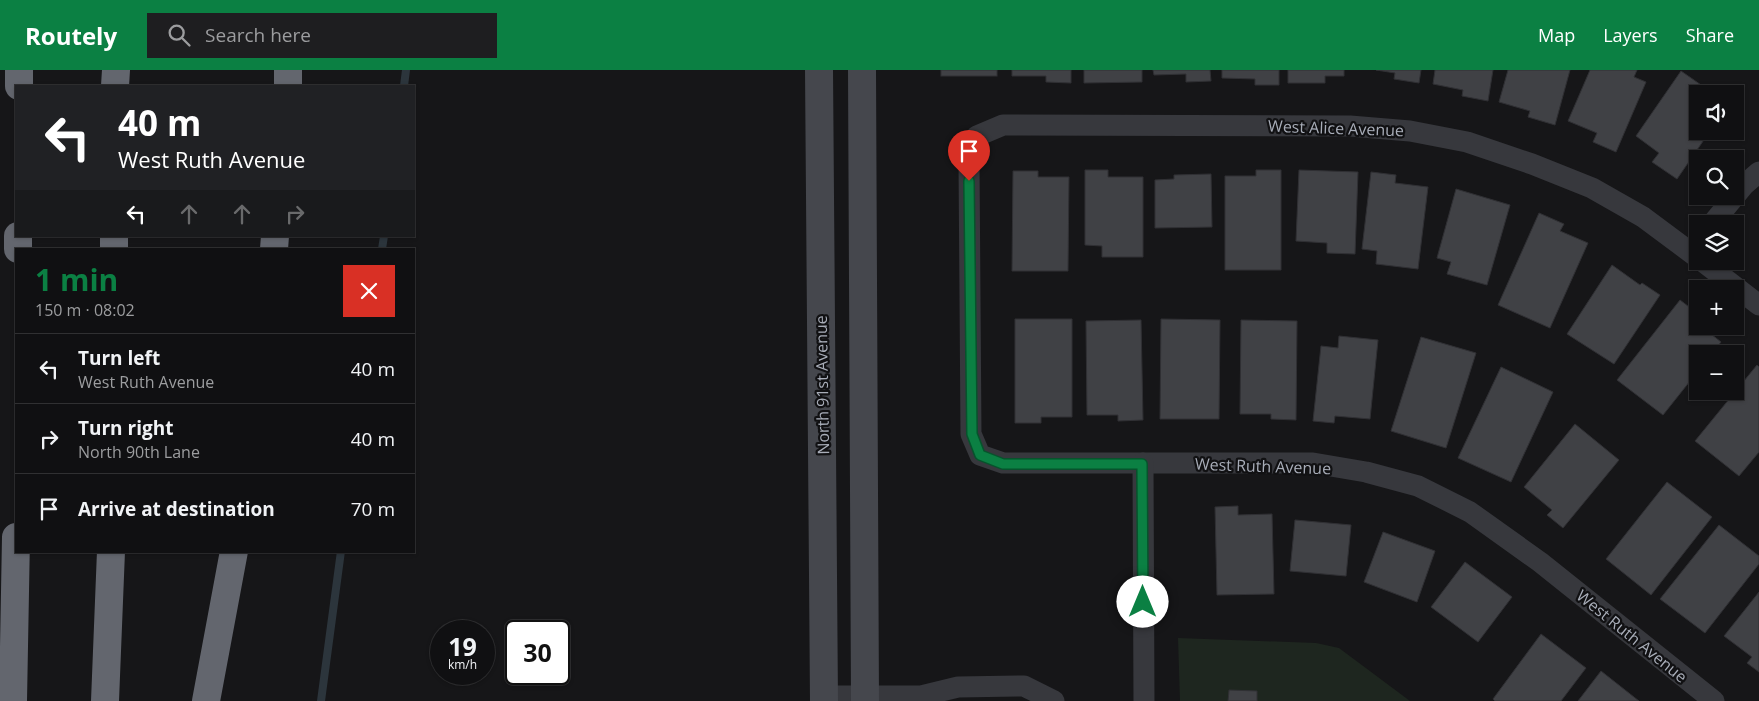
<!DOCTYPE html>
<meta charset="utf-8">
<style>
body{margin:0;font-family:"Open Sans",sans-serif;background:#1e1e20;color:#f1f3f6;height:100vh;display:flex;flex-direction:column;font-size:19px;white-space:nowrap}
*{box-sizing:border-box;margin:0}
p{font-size:16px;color:#9c9d9f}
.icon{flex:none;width:28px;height:28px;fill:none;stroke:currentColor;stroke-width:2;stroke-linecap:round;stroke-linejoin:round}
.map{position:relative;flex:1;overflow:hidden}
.drawer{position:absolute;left:15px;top:178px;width:400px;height:305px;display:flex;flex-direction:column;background:#101012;border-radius:0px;box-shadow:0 1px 4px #0004,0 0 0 1px #303032}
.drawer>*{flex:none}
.guide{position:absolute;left:15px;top:15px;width:400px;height:152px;border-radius:0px;box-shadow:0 1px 4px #0004,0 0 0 1px #303032;background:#202124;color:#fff;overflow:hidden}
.buttons{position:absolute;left:1689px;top:15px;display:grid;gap:10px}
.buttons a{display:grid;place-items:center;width:55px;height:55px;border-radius:0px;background:#101012;box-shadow:0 1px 4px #0004,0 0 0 1px #303032;font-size:25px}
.speed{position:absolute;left:430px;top:550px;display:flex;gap:10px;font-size:25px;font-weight:700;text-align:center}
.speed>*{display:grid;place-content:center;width:65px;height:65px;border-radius:50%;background:#101012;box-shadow:0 1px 4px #0004,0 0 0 1px #303032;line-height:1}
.speed small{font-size:12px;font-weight:400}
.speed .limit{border:2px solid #111;border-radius:8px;background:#fff;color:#111}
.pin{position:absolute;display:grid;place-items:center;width:42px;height:42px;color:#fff;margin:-51px -21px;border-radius:50% 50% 50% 0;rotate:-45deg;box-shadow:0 0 5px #0007}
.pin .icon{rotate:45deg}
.me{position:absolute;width:55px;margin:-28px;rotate:0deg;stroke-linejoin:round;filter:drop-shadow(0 0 4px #0008)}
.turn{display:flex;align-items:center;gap:18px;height:105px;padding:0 20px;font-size:22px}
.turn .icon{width:65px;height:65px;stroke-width:2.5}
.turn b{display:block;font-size:35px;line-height:42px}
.lanes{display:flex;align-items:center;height:48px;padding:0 20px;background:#0003;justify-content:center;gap:25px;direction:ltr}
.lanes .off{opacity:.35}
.round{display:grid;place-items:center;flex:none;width:52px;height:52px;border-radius:0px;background:#1e1e20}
.headline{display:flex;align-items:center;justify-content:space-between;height:85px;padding:0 20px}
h1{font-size:30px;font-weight:700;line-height:38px;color:#0b8043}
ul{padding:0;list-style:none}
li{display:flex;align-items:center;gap:15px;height:70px;padding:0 20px;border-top:1px solid #303032}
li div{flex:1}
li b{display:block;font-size:19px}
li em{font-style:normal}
header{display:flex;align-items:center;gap:30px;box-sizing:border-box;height:70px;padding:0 25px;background:#0b8043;color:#fff}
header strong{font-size:24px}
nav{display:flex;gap:28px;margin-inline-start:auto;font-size:18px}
.search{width:350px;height:45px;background:#1e1e20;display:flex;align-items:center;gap:12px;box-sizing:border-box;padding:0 18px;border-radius:0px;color:#9c9d9f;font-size:19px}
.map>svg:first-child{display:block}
.green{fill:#1e261f}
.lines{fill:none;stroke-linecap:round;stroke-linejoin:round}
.stream{stroke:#2c353c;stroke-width:8}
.building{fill:#404145;stroke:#303034}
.minor{stroke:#37383d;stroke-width:21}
.secondary{stroke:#45474d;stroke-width:28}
.motorway{stroke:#63666e;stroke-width:28}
.route-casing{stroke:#07532c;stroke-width:12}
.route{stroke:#0b8043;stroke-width:9}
.labels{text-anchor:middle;stroke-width:4.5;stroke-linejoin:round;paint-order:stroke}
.street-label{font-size:16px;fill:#a8adb8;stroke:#111113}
</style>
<header>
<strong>Routely</strong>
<div class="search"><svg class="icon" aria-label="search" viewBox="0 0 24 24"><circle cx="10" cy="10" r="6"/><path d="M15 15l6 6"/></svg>Search here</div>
<nav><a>Map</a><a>Layers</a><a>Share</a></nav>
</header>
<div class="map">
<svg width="1759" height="631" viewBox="0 0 1759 631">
<rect width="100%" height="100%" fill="#161618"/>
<path class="green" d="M1178,568l138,5 23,5 71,53h-230z"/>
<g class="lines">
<g class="stream">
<path d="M404,16l2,-16"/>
<path d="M382,179l2,-13"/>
<path d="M321,631l20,-150"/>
</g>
</g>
<g class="building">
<rect x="941" y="0" width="56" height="6"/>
<path d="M1012,0h59v13l-25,-1v-6h-34z"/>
<path d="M1084,0h58v12l-58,1z"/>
<path d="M1153,0h57l1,11 -25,1v-8l-32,1z"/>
<path d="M1222,0h57v15h-24v-6l-33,-1z"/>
<path d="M1288,0h56v6h-19v7h-37z"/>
<path d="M1376,0h45l-2,13 -25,-4 1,-6z"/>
<path d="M1435,0h58l-5,31 -26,-5 1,-6 -30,-6z"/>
<path d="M1508,0h62l-15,55 -27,-8 2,-6 -31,-9z"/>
<path d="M1590,0h47l-3,7 12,5 -30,70 -23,-10 4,-9 -29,-12z"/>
<path d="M1681,1l33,23h-16v37h12l-33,48 -25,-17 7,-9 -23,-17z"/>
<path d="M1085,100h23v7h35v80h-41v-11l-17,-1z"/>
<path d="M1256,100h25v100h-56v-94h31z"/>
<path d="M1299,100l59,2 -3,82 -28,-1v-10l-31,-2z"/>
<path d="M1013,101h25v6h31l-1,94h-56z"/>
<path d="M1371,102l25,3 -1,8 33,4 -10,82 -42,-5 1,-13 -15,-2z"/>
<path d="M1211,104l1,53 -57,1v-48l19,-1v-4z"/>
<path d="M1456,119l54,16 -23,80 -40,-11 4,-12 -14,-4z"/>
<path d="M1539,143l25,11 -4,7 28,12 -38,85 -52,-23z"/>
<path d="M1612,195l28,20 2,-2 18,12 -46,69 -47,-30z"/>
<path d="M1680,230l17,13 -4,7 5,4v2h3l20,16 -10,12h-13v17l-35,44 -46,-35z"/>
<path d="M1015,249h57v98h-31v6h-26z"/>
<path d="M1161,249l59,1 -1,99h-59z"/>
<path d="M1141,250l2,100 -25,1v-6h-31l-1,-94z"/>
<path d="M1241,250l56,1 -1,99 -25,-1v-5h-31z"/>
<path d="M1339,266l39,4 -8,79 -35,-3 -1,7 -21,-2 8,-75 17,2z"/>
<path d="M1421,267l55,16 -30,95 -55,-17z"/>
<path d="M1757,295l2,2v85l-20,24 -44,-35z"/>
<path d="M1501,297l52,25 -42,90 -53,-24z"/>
<path d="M1575,354l44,36 -56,68 -16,-13 5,-5 -28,-23z"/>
<path d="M1667,412l45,35 -61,78 -45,-36z"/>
<path d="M1238,436v9l34,-1 2,80 -57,1 -2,-88z"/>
<path d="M1295,450l56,5 -5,51 -56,-5z"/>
<path d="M1719,455l40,31v8l-54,69 -45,-34z"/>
<path d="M1383,462l52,19 -18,51 -53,-20z"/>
<path d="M1465,492l47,35 -34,45 -47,-35z"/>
<path d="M1759,522v80l-12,-9 5,-6 -28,-21z"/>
<path d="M1541,564l45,34 -25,33h-66l-2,-2z"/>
<path d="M1601,601l38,30h-61z"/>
<path d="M1229,620l28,1v10h-29z"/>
</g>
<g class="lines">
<g class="minor">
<path d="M1712,154l32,-39 15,-13"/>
<path d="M1698,188l-55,-41 -51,-29 -60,-24 -65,-22 -57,-11 -60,-5 -347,-1 -26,11 -8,26 2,272 9,21 23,8h310l53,9 52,14 52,26 70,50 174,139"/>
<path d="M1702,191l57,44"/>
<path d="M1143,393l1,238"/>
<path d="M823,626h98l37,-9 66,-1 30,15"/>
</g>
<g class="secondary">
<path d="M819,0l5,631"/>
<path d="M862,0l3,631"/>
</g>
<g class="motorway">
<path d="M19,16v-16"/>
<path d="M115,16l1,-16"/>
<path d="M288,16v-16"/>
<path d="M18,179v-13"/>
<path d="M114,179v-13"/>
<path d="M274,179l1,-13"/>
<path d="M13,631l3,-164"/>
<path d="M105,631l6,-150"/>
<path d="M206,631l28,-150"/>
</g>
</g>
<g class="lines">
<defs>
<path id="route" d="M969,111l3,253 8,21 23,9h139l1,138"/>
</defs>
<use href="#route" class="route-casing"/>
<use href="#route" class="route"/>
</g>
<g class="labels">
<g class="street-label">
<text transform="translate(1336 58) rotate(2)" y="6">West Alice Avenue</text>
<text transform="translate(822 315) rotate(-91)" y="6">North 91st Avenue</text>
<text transform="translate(1263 396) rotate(2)" y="6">West Ruth Avenue</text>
<text transform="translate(1632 566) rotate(39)" y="6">West Ruth Avenue</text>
</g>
</g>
</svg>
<div class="buttons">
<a><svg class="icon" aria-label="sound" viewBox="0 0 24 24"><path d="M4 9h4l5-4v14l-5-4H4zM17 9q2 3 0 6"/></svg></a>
<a><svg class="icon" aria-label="search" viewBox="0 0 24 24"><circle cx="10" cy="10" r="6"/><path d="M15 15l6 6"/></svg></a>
<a><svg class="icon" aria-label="layers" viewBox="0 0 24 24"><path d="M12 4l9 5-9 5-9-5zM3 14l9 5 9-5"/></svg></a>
<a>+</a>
<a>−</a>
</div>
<div class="speed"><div>19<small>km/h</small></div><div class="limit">30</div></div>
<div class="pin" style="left:969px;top:111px;background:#d93025"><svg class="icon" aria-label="arrive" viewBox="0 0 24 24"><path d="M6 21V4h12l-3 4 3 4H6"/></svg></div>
<svg class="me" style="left:1143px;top:532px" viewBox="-20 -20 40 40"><circle r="19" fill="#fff"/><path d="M0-13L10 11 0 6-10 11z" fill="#0b8043"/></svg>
<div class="guide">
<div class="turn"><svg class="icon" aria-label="left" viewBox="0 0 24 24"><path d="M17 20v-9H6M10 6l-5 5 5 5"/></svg><div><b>40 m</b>West Ruth Avenue</div></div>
<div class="lanes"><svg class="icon" aria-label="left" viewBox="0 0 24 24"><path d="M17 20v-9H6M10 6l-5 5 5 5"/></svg><svg class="icon off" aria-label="ahead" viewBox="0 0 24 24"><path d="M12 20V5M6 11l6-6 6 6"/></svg><svg class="icon off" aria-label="ahead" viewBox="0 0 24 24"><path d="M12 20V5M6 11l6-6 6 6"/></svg><svg class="icon off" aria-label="right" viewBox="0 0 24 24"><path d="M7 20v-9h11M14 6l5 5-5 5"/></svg></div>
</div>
<section class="drawer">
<div class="headline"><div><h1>1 min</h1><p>150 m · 08:02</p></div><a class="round" style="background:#d93025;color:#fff"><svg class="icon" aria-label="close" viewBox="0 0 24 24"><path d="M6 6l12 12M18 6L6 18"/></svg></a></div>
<ul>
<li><svg class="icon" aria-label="left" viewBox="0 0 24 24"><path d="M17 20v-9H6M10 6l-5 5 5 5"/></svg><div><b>Turn left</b><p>West Ruth Avenue</p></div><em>40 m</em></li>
<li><svg class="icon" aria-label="right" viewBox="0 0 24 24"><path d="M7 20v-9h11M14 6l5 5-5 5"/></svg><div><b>Turn right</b><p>North 90th Lane</p></div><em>40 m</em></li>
<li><svg class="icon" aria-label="arrive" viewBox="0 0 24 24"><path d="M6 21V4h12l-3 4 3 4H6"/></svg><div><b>Arrive at destination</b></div><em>70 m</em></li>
</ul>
</section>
</div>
